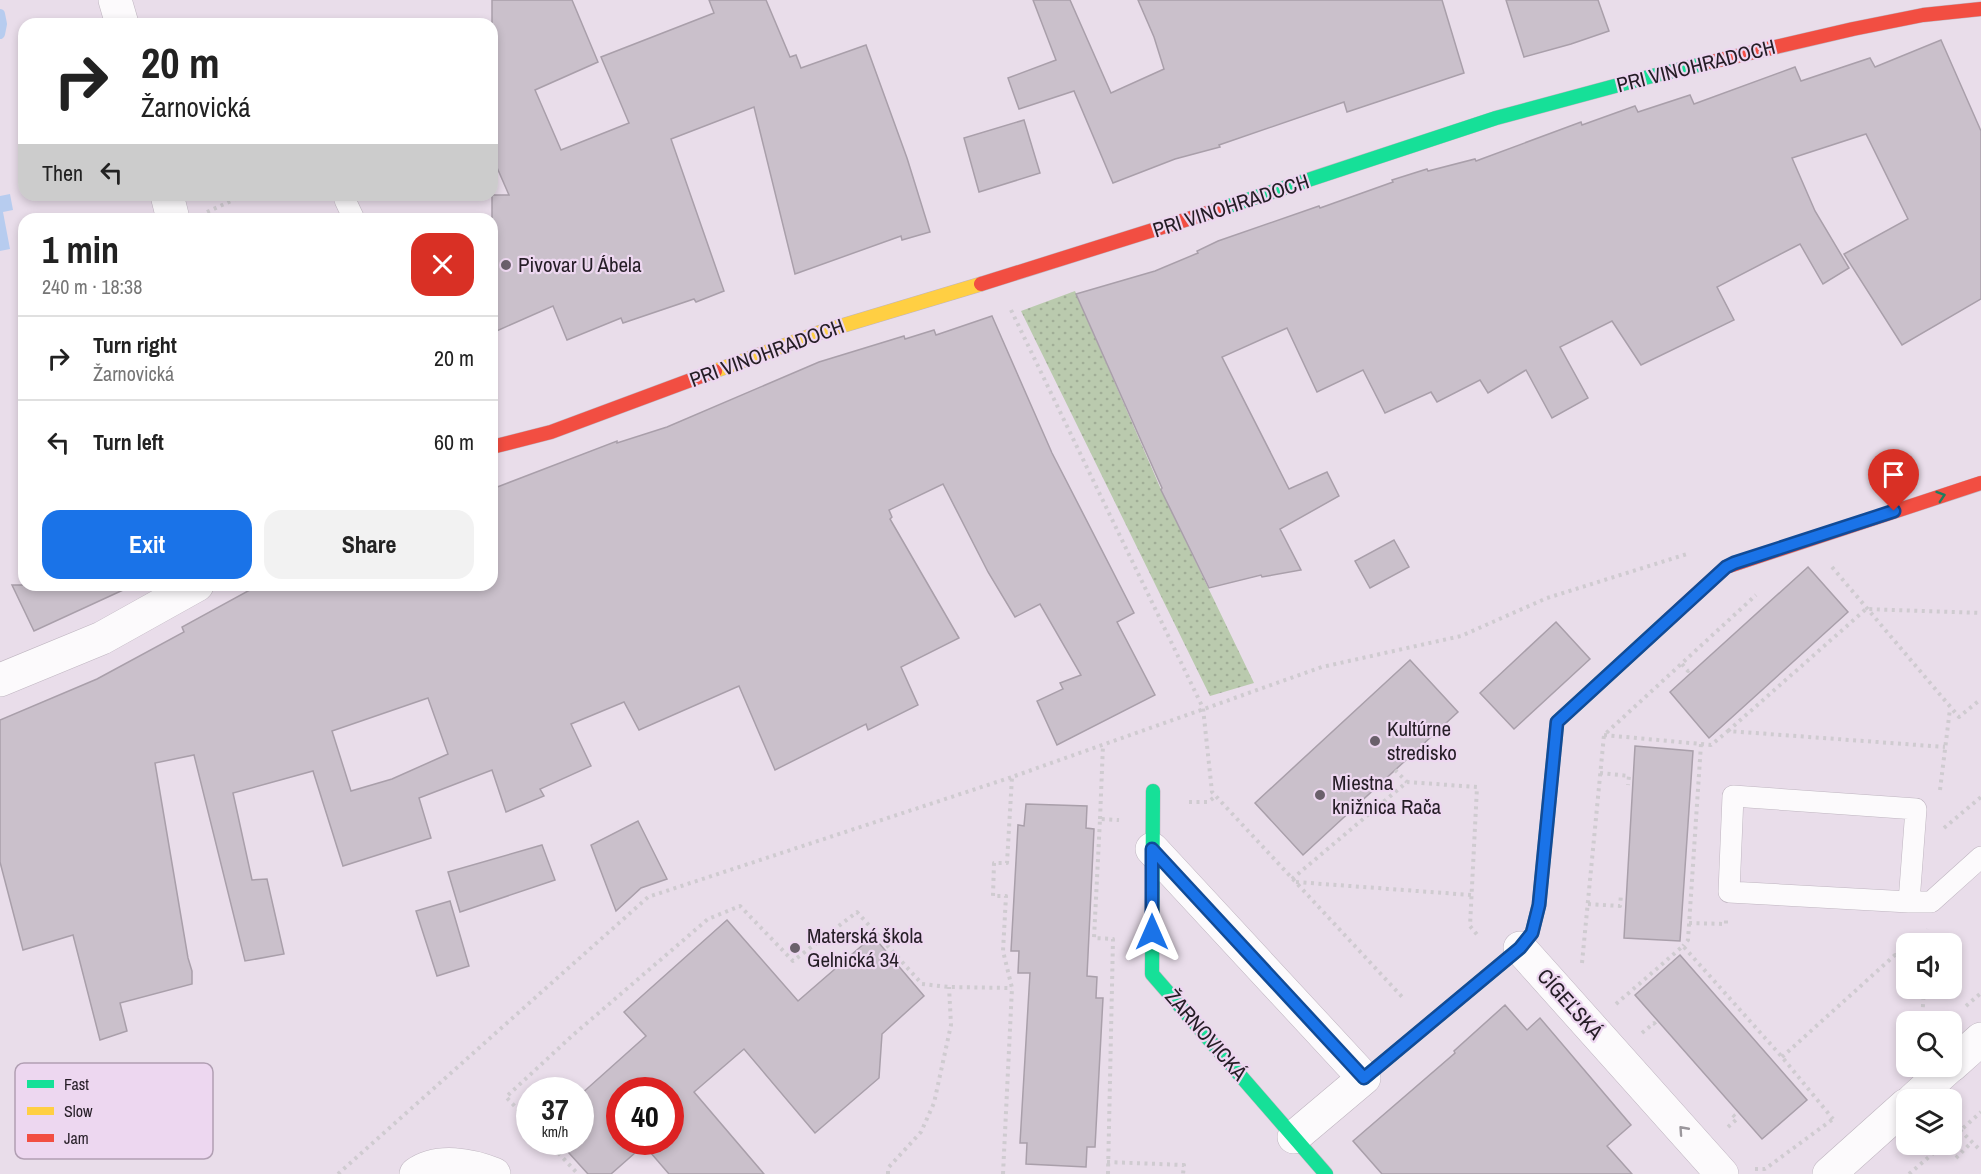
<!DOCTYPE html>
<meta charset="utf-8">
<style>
body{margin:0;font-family:"Archivo Narrow",sans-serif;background:#f2f2f2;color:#222;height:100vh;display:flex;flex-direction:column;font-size:22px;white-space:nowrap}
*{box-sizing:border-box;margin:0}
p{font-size:20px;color:#767676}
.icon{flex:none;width:33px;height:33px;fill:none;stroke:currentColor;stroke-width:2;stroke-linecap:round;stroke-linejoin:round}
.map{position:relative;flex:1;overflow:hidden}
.details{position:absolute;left:18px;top:213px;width:480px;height:378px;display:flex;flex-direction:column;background:#fff;border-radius:18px;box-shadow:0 3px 9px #0003}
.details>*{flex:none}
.banner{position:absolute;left:18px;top:18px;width:480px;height:183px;border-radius:18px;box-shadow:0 3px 9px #0003;background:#fff;color:#222;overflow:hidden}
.tools{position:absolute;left:1896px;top:933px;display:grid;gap:12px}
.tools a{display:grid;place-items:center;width:66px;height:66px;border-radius:12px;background:#fff;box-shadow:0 3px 9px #0003;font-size:30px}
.speed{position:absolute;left:516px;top:1077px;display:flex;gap:12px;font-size:30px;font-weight:700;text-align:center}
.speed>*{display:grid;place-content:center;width:78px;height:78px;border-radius:50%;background:#fff;box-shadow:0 3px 9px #0003;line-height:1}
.speed small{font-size:15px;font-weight:400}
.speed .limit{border:9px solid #d22;background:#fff;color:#111}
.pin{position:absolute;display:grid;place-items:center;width:51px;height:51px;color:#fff;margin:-62px -26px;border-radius:50% 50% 50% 0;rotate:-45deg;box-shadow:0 0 6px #0007}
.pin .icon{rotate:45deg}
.me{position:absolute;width:66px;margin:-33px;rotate:0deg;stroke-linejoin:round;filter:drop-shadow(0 0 4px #0008)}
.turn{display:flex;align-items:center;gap:21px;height:126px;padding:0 24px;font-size:27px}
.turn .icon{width:78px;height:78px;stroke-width:2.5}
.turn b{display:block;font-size:42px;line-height:51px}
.then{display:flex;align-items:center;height:57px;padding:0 24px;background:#0003;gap:12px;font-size:22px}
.round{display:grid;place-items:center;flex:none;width:63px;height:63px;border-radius:18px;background:#f2f2f2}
.headline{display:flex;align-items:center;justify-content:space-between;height:102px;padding:0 24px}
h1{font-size:36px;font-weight:800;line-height:45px}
.primary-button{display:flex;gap:12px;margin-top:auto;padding:12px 24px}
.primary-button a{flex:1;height:69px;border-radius:18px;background:#1a73e8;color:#fff;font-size:24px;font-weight:800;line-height:69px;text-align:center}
.primary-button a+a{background:#f2f2f2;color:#222}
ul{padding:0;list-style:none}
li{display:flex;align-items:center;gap:18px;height:84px;padding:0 24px;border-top:2px solid #e0e0e0}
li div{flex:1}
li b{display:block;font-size:22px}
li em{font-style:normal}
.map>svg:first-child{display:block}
.grass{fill:url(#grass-dots)}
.water{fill:#b7ccef}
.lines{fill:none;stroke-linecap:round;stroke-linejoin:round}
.stream{stroke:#b7ccef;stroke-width:10}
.building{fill:#cac0cb;stroke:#a99faa;stroke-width:1.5;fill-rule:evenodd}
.lane-casing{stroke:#bfb5c0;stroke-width:22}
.street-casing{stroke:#bfb5c0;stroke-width:34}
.fast-casing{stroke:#bfb5c0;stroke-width:15}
.slow-casing{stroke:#bfb5c0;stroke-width:15}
.jam-casing{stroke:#bfb5c0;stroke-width:15}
.path{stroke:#cfcbd0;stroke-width:4;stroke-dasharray:3 4.5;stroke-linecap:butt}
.lane{stroke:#fcfafc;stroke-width:21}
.street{stroke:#fcfafc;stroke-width:33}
.fast{stroke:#16e098;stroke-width:14}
.slow{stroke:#ffcf43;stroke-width:14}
.jam{stroke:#f24e42;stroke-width:14}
.oneway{stroke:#1e7e5f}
.oneway2{stroke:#9b979c}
.route-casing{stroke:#114b97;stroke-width:15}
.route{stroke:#1a73e8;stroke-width:10}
.poi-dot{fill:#6a606b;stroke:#edd7f0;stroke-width:2}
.labels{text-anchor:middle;stroke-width:4.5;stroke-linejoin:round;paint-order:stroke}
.street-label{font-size:21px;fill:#251d26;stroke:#edd7f0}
.poi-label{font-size:21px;fill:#251d26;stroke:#edd7f0;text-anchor:start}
.key{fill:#edd7f0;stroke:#b19fb3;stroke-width:1.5}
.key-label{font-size:16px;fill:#251d26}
</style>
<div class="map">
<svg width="1981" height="1174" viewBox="0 0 1981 1174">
<defs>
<pattern id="grass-dots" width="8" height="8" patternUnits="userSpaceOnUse" patternTransform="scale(1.5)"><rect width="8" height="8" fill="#bacaae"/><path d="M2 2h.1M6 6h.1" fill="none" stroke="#a0ad96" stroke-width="1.8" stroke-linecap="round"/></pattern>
</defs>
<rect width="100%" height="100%" fill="#e9ddea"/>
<path class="grass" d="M1075,291l88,203 91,189 -44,13 -189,-385z"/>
<path class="water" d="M10,194l3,16 -10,2 7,37 -10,2v-55z"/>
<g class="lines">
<path class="stream" d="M0,14l2,10 -2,10"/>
</g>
<g class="building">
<path d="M492,0h80l26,62 -63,28 26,60 68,-27 -28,-66 113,-44 -5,-13h57l24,57 6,-2 5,13 65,-23 41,113 23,74 -28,8 -1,-4 -106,38 -41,-167 -83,32 53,152 -28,11 -2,-3 -71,24 -2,-5 -54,22 -14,-34 -61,27v-138h17l-17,-39z"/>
<path d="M1033,0h37l41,93 53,-24 -10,-32 -16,-37h304l22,73 -117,39 -3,-10 -125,43 1,2 -45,12 -62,24 -39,-92 -55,18 -11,-31 48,-18z"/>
<path d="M1506,0h92l11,31 -38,13 -47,13z"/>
<path d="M1941,40l40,91v168l-79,46 -58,-91 64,-35 -42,-85 -74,24 23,53 34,57 -26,16 -23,-40 -83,43 17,33 -93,45 -29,-44 -52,26 28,51 -36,20 -26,-48 -38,23 -8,-13 -43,22 -6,-10 -46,21 -22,-43 -46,22 -30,-64 -65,29 67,132 38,-17 12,24 -59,33 21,41 -39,7 -1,-2 -52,13 -48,-98 1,-2 -86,-194 79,-23 43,-18 -1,-2 21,-10 101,-35 1,2 73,-26 -1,-2 35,-11 1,2 47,-12 1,2 105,-39 1,3 53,-19 3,6 52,-17 4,9 101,-37 6,14 69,-23 5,9z"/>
<path d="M1024,120l16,53 -61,19 -15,-54z"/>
<path d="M992,316l60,137 82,160 -17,9 38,73 -98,50 -20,-44 26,-12 -3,-6 21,-8 -41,-71 -25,13 -27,-45 -45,-88 -54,26 3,7 -2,2 69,119 -58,29 17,38 -50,25 -2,-6 -91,46 -36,-84 -100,44 -15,-28 -53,22 20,42 -51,23 4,7 -38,16 -14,-42 -73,28 12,40 -88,28 -30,-95 -80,22 19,87 15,-1 17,75 -39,7 -51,-206 -39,8 33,195 4,13v13l-72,19 7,28 -27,9 -27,-105 -50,15 -23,-88v-142l97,-41 87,-47 -2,-5 77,-42h233v-96l125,-48v2l50,-16 152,-65 85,-26 1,3 29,-9 2,5zM428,698l20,56 -56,25 -41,12 -19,-60z"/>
<path d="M1394,540l15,27 -39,21 -15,-27z"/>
<path d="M1808,567l40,45 -139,126 -39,-46z"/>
<path d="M12,585h122l-100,46z"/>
<path d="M1556,622l34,37 -76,70 -34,-36z"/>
<path d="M1410,660l48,52 -155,143 -48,-52z"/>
<path d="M1635,746l58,5 -13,190 -56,-3z"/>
<path d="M1026,804l61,2 -1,22 8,1 -7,147 10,1 -1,21h7l-8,149h-8l-1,20 -60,-3 1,-21h-7l10,-170h-12l1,-22h-8l7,-126 6,1z"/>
<path d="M638,821l29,58 -26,9 -25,23 -25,-66z"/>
<path d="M542,845l13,35 -95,32 -12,-40z"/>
<path d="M450,901l19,65 -32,10 -21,-65z"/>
<path d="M727,920l71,81 75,-65 51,60 -42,38 -3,44 -64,55 -71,-84 -50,43 70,82h-95l-25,-29 -33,29h-23l-29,-32h21v-47l66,-59 -22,-24zM620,1090h50v52h-50z"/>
<path d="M1680,955l127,145 -45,39 -127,-144z"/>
<path d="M1505,1005l22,25 13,-12 91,107 -24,21 25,28h-250l-29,-33 102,-88 -1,-2z"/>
</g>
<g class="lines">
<defs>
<g id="lane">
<path d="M345,200l9,19"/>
<path d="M1909,902l7,-93 -183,-13 -4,96 180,10h22l50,-45"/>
</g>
<g id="street">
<path d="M115,0l7,24"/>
<path d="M167,195l6,24"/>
<path d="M0,680l102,-42 95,-53"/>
<path d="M1152,849l212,229 -70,59"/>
<path d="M1520,948l202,226"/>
<path d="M1952,1065l29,-26"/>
<path d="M1913,1100l37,-34"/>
<path d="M416,1174c22,-16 55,-9 78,0"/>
<path d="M1829,1174l77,-69"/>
</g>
<g id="fast">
<path d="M1220,209l276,-91 156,-42 59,-14"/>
<path d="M1153,791l-1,183 174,200"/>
<path d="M1364,1078l156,-130 12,-15 7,-28 18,-183 110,-101"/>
</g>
<path id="slow" d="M715,371l103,-38 163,-49"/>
<g id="jam">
<path d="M1711,62l142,-33 70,-14 58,-6"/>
<path d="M981,284l239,-75"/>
<path d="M492,447l59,-15 164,-61"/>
<path d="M1667,621l59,-54 255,-84"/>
</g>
</defs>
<use href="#lane" class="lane-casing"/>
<use href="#street" class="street-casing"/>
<use href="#fast" class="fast-casing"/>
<use href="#slow" class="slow-casing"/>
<use href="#jam" class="jam-casing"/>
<g class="path">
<path d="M287,195l1,3 6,-3"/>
<path d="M207,212l37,-17"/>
<path d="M1011,310l192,398 9,84 192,207"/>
<path d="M1832,567l127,150 22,-18"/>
<path d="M1682,664l6,7 4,-4"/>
<path d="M1728,731l138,-122 115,4"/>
<path d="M1604,735l97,9 -13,196 -5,6"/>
<path d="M1701,744l10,1 17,-14 217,16"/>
<path d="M1395,770l12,12"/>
<path d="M1600,773l29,3 -1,9"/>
<path d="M1940,790l10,-81"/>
<path d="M1189,802h19l8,-6"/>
<path d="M1100,819l3,-74"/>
<path d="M1944,828l37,-31"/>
<path d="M1292,879l115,-97 70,5 -7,139 9,11"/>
<path d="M1296,882l175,13"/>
<path d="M1588,904l32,2 1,-11"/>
<path d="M1689,923l37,1v-4"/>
<path d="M1927,944l1,-15"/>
<path d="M1582,963l22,-228 152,-140"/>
<path d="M1616,1004l67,-58 99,111 51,62"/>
<path d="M1966,1006l15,-13"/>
<path d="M1922,1022l2,-34"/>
<path d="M1642,1033l12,-10 4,5"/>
<path d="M1782,1057l113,-102 11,1"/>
<path d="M530,1122l-24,-25 67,-62 135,-116 32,-13 53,55 64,-49 65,72 27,3 63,1"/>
<path d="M1728,1127l9,-8 -5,-5"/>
<path d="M1960,1130l21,21"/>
<path d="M1952,1138l29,-26"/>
<path d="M548,1142l30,32"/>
<path d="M1956,1158l16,-16"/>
<path d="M1107,1162l77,3 -1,9"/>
<path d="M1755,1169h10l68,-50"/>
<path d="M338,1174l310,-277 364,-120"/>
<path d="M888,1174v-6l33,-36 13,-29 17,-78 -2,-38"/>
<path d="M1003,1174l9,-186 -9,-37 3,-55h-13l1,-33h13l5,-86 310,-110 139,-31 86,-38 140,-44"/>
<path d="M1108,1174l5,-235 -19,-1 6,-119 19,1"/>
<path d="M1909,1174l35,-30"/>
</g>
<use href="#lane" class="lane"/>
<use href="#street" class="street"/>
<use href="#fast" class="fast"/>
<use href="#slow" class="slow"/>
<use href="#jam" class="jam"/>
</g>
<defs><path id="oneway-chevron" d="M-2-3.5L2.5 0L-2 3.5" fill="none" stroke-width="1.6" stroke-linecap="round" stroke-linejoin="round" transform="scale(1.5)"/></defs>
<use class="oneway" href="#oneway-chevron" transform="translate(1941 496) rotate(-18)"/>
<use class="oneway2" href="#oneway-chevron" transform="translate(1683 1130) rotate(-132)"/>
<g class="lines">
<defs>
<path id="route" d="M1152,932v-83l212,229 156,-130 12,-15 7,-28 18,-183 169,-155 8,-4 160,-52"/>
</defs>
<use href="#route" class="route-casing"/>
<use href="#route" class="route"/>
</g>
<g class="poi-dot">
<circle cx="506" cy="265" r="6"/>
<circle cx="1375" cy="741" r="6"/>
<circle cx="1320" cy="795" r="6"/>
<circle cx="795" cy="948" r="6"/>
</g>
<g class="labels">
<g class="street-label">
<text transform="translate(1696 66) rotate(-14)" y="7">PRI VINOHRADOCH</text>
<text transform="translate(1231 206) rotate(-18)" y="7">PRI VINOHRADOCH</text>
<text transform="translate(767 353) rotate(-20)" y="7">PRI VINOHRADOCH</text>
<text transform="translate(1570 1004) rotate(48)" y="7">CÍGEĽSKÁ</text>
<text transform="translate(1206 1035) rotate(49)" y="7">ŽARNOVICKÁ</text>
</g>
<g class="poi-label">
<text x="518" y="272">Pivovar U Ábela</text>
<text x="1387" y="736">Kultúrne<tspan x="1387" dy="24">stredisko</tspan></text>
<text x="1332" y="790">Miestna<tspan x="1332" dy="24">knižnica Rača</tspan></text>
<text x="807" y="943">Materská škola<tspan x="807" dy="24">Gelnická 34</tspan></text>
</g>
</g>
<rect x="15" y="1063" width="198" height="96" rx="9" class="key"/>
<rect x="27" y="1080" width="27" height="8" fill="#16e098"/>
<rect x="27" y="1107" width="27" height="8" fill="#ffcf43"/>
<rect x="27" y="1134" width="27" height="8" fill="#f24e42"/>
<g class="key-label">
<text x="64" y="1090">Fast</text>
<text x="64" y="1117">Slow</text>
<text x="64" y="1144">Jam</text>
</g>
</svg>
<div class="tools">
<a><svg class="icon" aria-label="sound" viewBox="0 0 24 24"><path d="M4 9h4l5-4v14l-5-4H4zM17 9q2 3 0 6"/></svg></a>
<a><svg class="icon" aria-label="search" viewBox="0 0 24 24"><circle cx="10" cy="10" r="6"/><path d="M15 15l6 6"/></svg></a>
<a><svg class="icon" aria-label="layers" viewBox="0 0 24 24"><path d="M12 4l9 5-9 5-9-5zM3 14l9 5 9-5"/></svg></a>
</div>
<div class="speed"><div>37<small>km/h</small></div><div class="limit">40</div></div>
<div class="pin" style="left:1894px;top:511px;background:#d93025"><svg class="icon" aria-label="arrive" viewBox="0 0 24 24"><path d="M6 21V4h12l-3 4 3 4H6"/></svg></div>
<svg class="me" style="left:1152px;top:932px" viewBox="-20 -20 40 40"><path d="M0-17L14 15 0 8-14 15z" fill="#1a73e8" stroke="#fff" stroke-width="4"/></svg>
<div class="banner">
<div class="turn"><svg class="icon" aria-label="right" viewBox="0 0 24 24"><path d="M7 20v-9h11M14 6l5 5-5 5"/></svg><div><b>20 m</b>Žarnovická</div></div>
<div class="then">Then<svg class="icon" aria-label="left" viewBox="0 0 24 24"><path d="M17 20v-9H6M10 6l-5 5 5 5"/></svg></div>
</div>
<section class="details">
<div class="headline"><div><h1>1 min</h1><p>240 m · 18:38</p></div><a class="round" style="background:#d93025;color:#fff"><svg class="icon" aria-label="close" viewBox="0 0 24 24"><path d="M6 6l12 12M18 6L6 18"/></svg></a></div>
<ul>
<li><svg class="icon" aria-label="right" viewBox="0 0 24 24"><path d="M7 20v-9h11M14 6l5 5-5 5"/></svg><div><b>Turn right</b><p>Žarnovická</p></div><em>20 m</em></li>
<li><svg class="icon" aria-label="left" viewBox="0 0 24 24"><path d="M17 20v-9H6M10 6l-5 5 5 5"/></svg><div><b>Turn left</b></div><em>60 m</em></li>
</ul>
<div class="primary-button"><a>Exit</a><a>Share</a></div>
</section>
</div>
